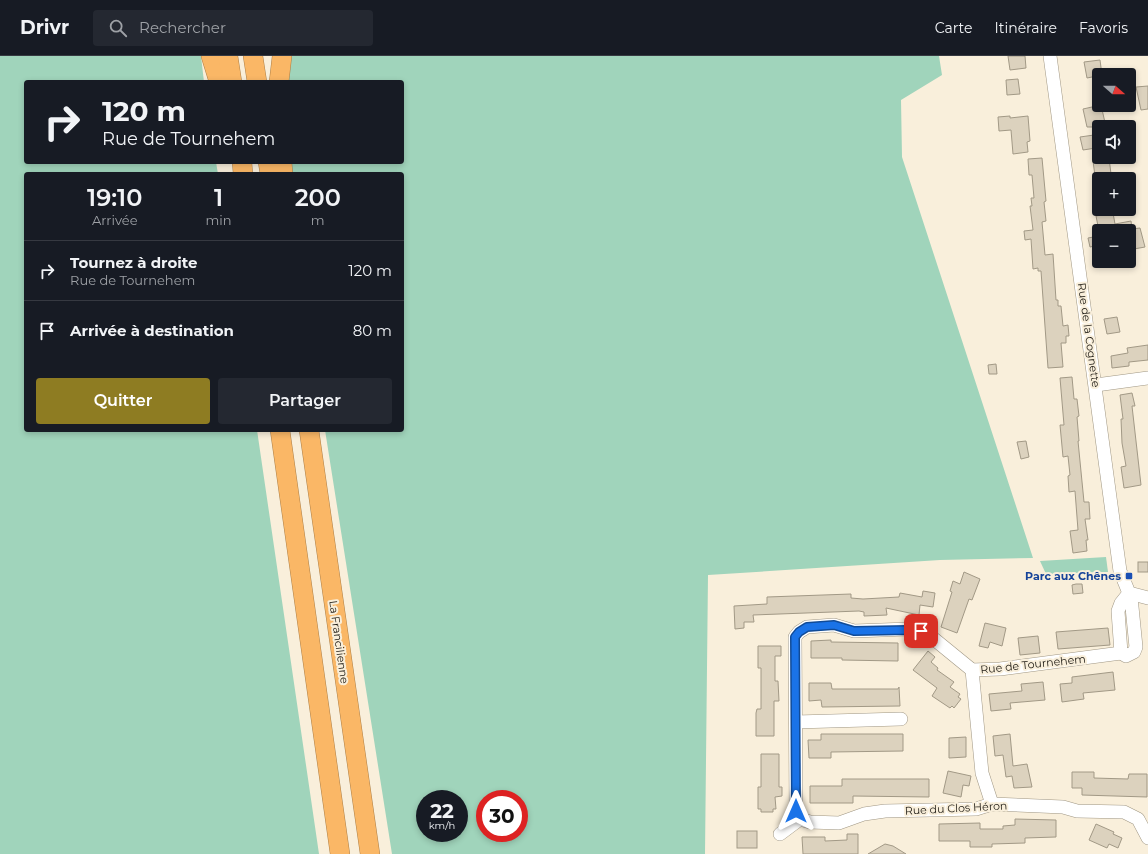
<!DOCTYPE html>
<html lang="fr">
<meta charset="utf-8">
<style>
body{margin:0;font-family:Montserrat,sans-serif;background:#242831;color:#f1f3f6;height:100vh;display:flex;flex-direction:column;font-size:15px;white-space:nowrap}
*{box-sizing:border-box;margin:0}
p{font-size:13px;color:#9ea1a6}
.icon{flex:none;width:22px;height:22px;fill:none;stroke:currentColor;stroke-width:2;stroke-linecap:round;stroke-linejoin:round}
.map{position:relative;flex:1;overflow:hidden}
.details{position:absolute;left:24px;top:116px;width:380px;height:260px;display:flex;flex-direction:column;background:#171b24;border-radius:4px;box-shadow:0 2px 6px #0003}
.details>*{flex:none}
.hud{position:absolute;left:24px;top:24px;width:380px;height:84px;border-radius:4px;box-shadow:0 2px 6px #0003;background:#171b24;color:#f1f3f6;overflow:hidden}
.needle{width:26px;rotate:111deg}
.fabs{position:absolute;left:1092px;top:12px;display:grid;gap:8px}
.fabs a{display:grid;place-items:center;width:44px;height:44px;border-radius:4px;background:#171b24;box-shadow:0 2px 6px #0003;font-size:20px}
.speed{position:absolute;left:416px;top:734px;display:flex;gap:8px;font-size:20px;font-weight:700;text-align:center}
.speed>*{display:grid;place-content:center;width:52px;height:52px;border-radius:50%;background:#171b24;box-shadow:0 2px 6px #0003;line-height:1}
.speed small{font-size:10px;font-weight:400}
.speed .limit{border:6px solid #d22;background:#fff;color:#111}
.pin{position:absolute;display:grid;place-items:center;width:34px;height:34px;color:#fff;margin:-17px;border-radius:8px;box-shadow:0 2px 6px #0006}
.me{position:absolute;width:44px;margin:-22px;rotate:0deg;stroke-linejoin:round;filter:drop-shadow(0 0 3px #0008)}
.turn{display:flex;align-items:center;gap:14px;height:84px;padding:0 12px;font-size:18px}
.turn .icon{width:52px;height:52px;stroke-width:2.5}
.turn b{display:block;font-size:28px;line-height:34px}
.eta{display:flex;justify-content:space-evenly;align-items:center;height:68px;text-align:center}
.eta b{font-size:24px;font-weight:600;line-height:28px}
.action{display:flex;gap:8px;margin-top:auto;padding:8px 12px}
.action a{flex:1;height:46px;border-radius:4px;background:#8e7c22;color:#fff;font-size:16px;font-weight:600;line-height:46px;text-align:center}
.action a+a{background:#242831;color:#f1f3f6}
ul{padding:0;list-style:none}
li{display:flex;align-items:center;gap:12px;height:60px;padding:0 12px;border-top:1px solid #363941}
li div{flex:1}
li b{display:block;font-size:15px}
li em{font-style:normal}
header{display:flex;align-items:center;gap:24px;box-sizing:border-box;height:56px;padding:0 20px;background:#171b24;border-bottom:1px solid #363941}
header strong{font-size:19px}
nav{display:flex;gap:22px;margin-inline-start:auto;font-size:14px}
.search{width:280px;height:36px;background:#242831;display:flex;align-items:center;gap:10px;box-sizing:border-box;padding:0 14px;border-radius:4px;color:#9ea1a6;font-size:15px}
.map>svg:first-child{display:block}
.green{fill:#a0d4bb;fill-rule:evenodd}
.building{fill:#dcd2be;stroke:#a29986}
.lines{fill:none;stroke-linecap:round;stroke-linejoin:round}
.minor-casing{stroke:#a09784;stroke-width:14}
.highway-casing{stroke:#ad8049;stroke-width:20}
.minor{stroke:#fff;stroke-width:13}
.highway{stroke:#fab766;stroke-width:19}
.route-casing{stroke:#114b97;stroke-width:10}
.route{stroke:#1a73e8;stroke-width:7}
.transit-dot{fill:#1a4fb4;stroke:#f9efdb;stroke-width:1.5}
.labels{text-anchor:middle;stroke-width:4;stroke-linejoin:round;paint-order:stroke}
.street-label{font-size:11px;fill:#1e1a13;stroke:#f9efdb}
.transit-label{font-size:11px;font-weight:bold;fill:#164399;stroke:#f9efdb;text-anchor:end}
</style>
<header>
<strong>Drivr</strong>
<div class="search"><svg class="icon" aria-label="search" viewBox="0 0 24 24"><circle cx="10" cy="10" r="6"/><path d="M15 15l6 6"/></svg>Rechercher</div>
<nav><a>Carte</a><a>Itinéraire</a><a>Favoris</a></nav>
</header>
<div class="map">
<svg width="1148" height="798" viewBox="0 0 1148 798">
<rect width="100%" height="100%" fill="#f9efdb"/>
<g class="green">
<path d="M0,0h201l3,26h-178v80h190l2,12h-192v256h231l62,424h-319z"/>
<path d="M291,0h648l3,19 -41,25 1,57 131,401 -93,2 -232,15 -3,279h-313l-67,-424h77v-256h-114v-12h114v-80h-114zM425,743h34v34h-34zM485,743h34v34h-34z"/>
<path d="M1106,501l2,15 -62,2 -6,-13z"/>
</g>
<g class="building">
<path d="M1008,0h17l1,12 -16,2z"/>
<path d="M1100,4l2,15 -15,3 -3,-16z"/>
<path d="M1018,23l2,15 -13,1 -1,-15z"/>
<path d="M1148,30v23l-7,1 -5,-23z"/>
<path d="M1101,49l5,22h-19l-4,-18z"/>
<path d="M1010,60v2l18,-2 2,25 -3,1 1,10 -15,2 -2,-24 -12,1 -1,-14z"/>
<path d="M1094,79l2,13 -13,2 -3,-13z"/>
<path d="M1042,102l4,43 -2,1 2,19 -4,1 3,33 8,-1 3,46h2v6h3l2,20 5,-1 1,11h-3v7h-5l2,24 -15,1 -7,-97h-3v-3l-5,1 -2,-30 -6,1 -1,-9 9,-1 -3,-24h2l-1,-8h3l-2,-23h-3l-1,-16z"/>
<path d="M1109,102l2,16 -16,2 -2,-15z"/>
<path d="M1113,157l2,11 16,-3 1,8 8,-1 5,19 -11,2 -1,-6 -2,1 -2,-6v-7h-30l-3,-15z"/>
<path d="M1099,180v9l-9,2 -2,-9z"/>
<path d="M1117,261l3,15 -13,2 -3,-15z"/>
<path d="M1148,289v15l-19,2v4l-17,2 -1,-12 17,-3 -1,-5z"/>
<path d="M996,308l1,10h-8l-1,-9z"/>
<path d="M1072,321l2,22h3l2,17 -2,1 2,24h-1l6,61h5l1,17h-5l3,21h-2l1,11 -14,2 -3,-22 8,-1 -3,-39 -6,1 -1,-16 2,-1 -2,-19 -5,1 -3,-32h4l-4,-47z"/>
<path d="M1132,337l3,13h-3l9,79 -17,3 -3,-21 5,-1 -4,-23 -1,-24h2l-3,-24z"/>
<path d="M1026,385l3,16 -8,2 -4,-17z"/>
<rect x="1138" y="506" width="10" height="10"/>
<path d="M964,516l16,7 -8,21 -3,-1 -12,34 -16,-6 11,-35 -2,-1 3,-10 7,3z"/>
<path d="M1076,528h6l1,9 -10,1 -1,-9z"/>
<path d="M923,535l12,2 -2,14 -13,-2 -1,10 -33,-7 1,7 -23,1v-4l-5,-1 -106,4 1,7h-10v6l-9,1 -1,-23 33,-2v-7l84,-3v4l12,1 36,-2 1,-4 22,4z"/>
<path d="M985,567l21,5 -4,18 -12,-4 -2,6 -9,-2z"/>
<path d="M1108,572l2,17 -52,4 -2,-17z"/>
<path d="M1038,580l2,17 -20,2 -2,-17z"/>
<path d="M831,584v2l67,1v18l-56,-1v-2h-31v-17z"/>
<path d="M758,590h23v10h-6v25h3l1,20h-5v35h-18v-23l1,-4h4v-41h-3z"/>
<path d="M928,595l7,6 -4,5 7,6 -1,2 17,12 -4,5 10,7 -2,3 3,2 -7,9 -2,-2 -2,2 -18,-12 5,-8 -24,-18z"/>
<path d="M1113,616l2,18 -32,3 1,6 -22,3 -2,-18 12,-1v-6z"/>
<path d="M1043,626l2,18 -35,3 1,6 -20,2 -2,-17 33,-3 -1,-7z"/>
<path d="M809,627h22l1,6h66l1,-2 1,19 -78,1 -1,-7 -12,1z"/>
<path d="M821,678h82v17l-72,1v6h-22l-1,-18h13z"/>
<path d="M1010,678l3,32 14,-2 5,23 -18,1 -2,-12 -6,1 -3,-22 -8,1 -2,-20z"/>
<path d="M966,681v20l-17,1v-20z"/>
<path d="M761,698h18v33h3v9l-7,1 1,12h-3v3h-12v-3h-3v-22h3z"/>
<path d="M948,715l23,5 -2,10 -6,-1 -2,12 -18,-4z"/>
<path d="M1072,716h22v6l34,1 1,-5h18v23l-65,-2v-7h-10z"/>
<path d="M842,723h87v18l-76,-1v7h-43v-17h32z"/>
<path d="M1015,763l41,1v17l-31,1v5l-33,1v3h-22v-6h-31v-17l41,-1v6h23v-3l12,-1z"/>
<path d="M1096,768l18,8 -1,2 9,4 -4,10 -9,-4 -2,4 -18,-8z"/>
<rect x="737" y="775" width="20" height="17"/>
<path d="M847,778h11v20h-55l-1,-17h23v4l22,-1z"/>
<path d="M885,788l8,2 13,8h-38z"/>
</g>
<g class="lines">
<defs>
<g id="minor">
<path d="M1050,0l70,515 9,22 19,5"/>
<path d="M1096,329l52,-7"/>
<path d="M1129,537l2,4 5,50 -2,5 -8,4 -5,-3 -3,-42 3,-8z"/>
<path d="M972,614l10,103 10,31"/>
<path d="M796,666l105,-3"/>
<path d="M800,763l-4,-8 -1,-174 4,-5 8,-5 27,-2 20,6 54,-2 13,2 13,8 38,31 28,-1 121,-16"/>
<path d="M800,763l10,3 29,1 25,-9 21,-3 91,-2 16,-5 71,3 14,4 47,1 14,7 10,19"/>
<path d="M780,778l20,-15"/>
</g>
<g id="highway">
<path d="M211,0l8,26"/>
<path d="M228,0l4,26"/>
<path d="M253,0l4,26"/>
<path d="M279,26l3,-26"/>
<path d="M242,106l1,12"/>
<path d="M268,106l2,12"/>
<path d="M282,106l1,12"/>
<path d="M280,374l60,424"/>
<path d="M309,374l61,424"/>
</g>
</defs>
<use href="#minor" class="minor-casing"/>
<use href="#highway" class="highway-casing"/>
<use href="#minor" class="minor"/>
<use href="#highway" class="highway"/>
</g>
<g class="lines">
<defs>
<path id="route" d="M796,755l-1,-174 4,-5 8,-5 27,-2 20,6 54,-1 13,1"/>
</defs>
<use href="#route" class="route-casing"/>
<use href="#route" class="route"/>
</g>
<rect class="transit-dot" x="1125" y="516" width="8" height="8" rx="2"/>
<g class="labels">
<g class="street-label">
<text transform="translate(1089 279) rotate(82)" y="4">Rue de la Cognette</text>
<text transform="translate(339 586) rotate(82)" y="4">La Francilienne</text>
<text transform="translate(1033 608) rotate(-6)" y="4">Rue de Tournehem</text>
<text transform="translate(956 752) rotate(-3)" y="4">Rue du Clos Héron</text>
</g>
<g class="transit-label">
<text x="1121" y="524">Parc aux Chênes</text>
</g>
</g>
</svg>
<div class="fabs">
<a><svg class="needle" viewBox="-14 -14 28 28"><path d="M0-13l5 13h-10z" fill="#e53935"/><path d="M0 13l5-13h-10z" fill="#9ea1a6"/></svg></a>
<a><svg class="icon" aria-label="sound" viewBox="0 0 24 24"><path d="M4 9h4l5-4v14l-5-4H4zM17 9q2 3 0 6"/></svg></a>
<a>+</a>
<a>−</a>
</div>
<div class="speed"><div>22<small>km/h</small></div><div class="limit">30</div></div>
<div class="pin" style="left:921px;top:575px;background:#d93025"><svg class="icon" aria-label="arrive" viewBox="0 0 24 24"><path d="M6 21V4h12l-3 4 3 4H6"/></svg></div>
<svg class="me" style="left:796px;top:755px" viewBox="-20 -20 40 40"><path d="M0-17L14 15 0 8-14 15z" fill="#1a73e8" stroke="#fff" stroke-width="4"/></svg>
<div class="hud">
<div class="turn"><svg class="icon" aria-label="right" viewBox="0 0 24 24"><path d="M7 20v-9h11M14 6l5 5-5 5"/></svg><div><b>120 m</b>Rue de Tournehem</div></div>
</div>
<section class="details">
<div class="eta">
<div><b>19:10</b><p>Arrivée</p></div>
<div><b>1</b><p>min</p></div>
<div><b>200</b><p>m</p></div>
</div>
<ul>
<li><svg class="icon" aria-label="right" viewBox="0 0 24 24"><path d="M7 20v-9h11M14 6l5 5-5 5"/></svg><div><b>Tournez à droite</b><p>Rue de Tournehem</p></div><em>120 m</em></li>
<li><svg class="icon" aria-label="arrive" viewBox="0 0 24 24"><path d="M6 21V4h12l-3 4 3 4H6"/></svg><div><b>Arrivée à destination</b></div><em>80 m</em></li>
</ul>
<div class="action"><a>Quitter</a><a>Partager</a></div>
</section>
</div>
